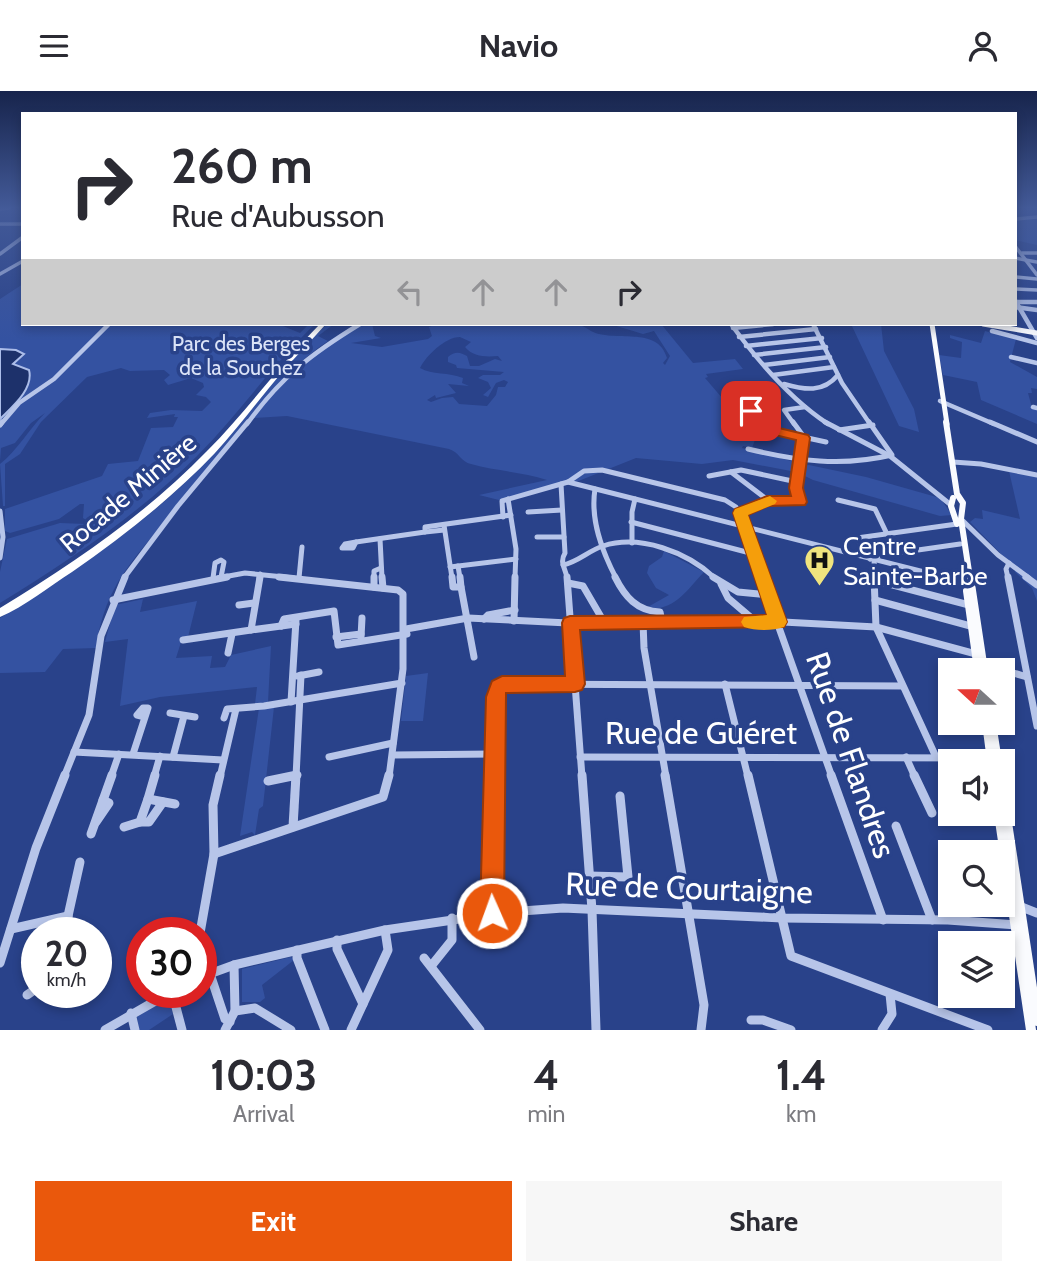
<!DOCTYPE html>
<meta charset="utf-8">
<style>
body{margin:0;font-family:Cabin,sans-serif;background:#f7f7f7;color:#2b2b33;height:100vh;display:flex;flex-direction:column;font-size:26px;white-space:nowrap}
*{box-sizing:border-box;margin:0}
p{font-size:23px;color:#7c7c81}
.icon{flex:none;width:38px;height:38px;fill:none;stroke:currentColor;stroke-width:2;stroke-linecap:round;stroke-linejoin:round}
.map{position:relative;height:939px;overflow:hidden}
.sheet{display:flex;flex-direction:column;background:#fff;flex:1}
.sheet>*{flex:none}
.hud{position:absolute;left:21px;top:21px;width:996px;height:214px;border-radius:0px;box-shadow:0 4px 10px #0003;background:#fff;color:#2b2b33;overflow:hidden}
.needle{width:46px;rotate:291deg}
.tools{position:absolute;left:938px;top:567px;display:grid;gap:14px}
.tools a{display:grid;place-items:center;width:77px;height:77px;border-radius:0px;background:#fff;box-shadow:0 4px 10px #0003;font-size:35px}
.speed{position:absolute;left:21px;top:826px;display:flex;gap:14px;font-size:35px;font-weight:700;text-align:center}
.speed>*{display:grid;place-content:center;width:91px;height:91px;border-radius:50%;background:#fff;box-shadow:0 4px 10px #0003;line-height:1}
.speed small{font-size:18px;font-weight:400}
.speed .limit{border:10px solid #d22;background:#fff;color:#111}
.pin{position:absolute;display:grid;place-items:center;width:60px;height:60px;color:#fff;margin:-30px;border-radius:14px;box-shadow:0 4px 10px #0006}
.me{position:absolute;width:77px;margin:-38px;rotate:358deg;stroke-linejoin:round;filter:drop-shadow(0 0 5px #0008)}
.turn{display:flex;align-items:center;gap:24px;height:147px;padding:0 35px;font-size:32px}
.turn .icon{width:91px;height:91px;stroke-width:2.5}
.turn b{display:block;font-size:49px;line-height:60px}
.lanes{display:flex;align-items:center;height:66px;padding:0 35px;background:#0003;justify-content:center;gap:35px;direction:ltr}
.lanes .off{opacity:.35}
.eta{display:flex;justify-content:space-evenly;align-items:center;height:119px;text-align:center}
.eta b{font-size:42px;font-weight:700;line-height:49px}
.cta{display:flex;gap:14px;margin-top:auto;padding:14px 35px}
.cta a{flex:1;height:80px;border-radius:0px;background:#ea580c;color:#fff;font-size:28px;font-weight:700;line-height:80px;text-align:center}
.cta a+a{background:#f7f7f7;color:#2b2b33}
header{display:flex;justify-content:space-between;align-items:center;height:91px;padding:0 35px;background:#fff;font-size:32px;font-weight:700}
.map>svg:first-child{display:block}
.green{fill:#3452a1;fill-rule:evenodd}
.water{fill:#1d316b;stroke:#acbde9;stroke-width:2}
.lines{fill:none;stroke-linecap:round;stroke-linejoin:round}
.minor-far4{stroke:#b7c5e9;stroke-width:3.5}
.minor-far3{stroke:#b7c5e9;stroke-width:4.5}
.minor-far2{stroke:#b7c5e9;stroke-width:5}
.minor-far1{stroke:#b7c5e9;stroke-width:7}
.minor{stroke:#b7c5e9;stroke-width:9}
.major-far3{stroke:#fafbfe;stroke-width:5}
.major-far2{stroke:#fafbfe;stroke-width:6}
.major-far1{stroke:#fafbfe;stroke-width:8}
.major{stroke:#fafbfe;stroke-width:10}
.highway{fill:#fff;fill-rule:evenodd}
.route{fill:#ea580c;stroke:#983908;stroke-width:2}
.slow{fill:#f59e0b}
.labels{text-anchor:middle;stroke-width:7;stroke-linejoin:round;paint-order:stroke}
.far-park-label{font-size:21px;fill:#dbe3f7;stroke:#29428a}
.street-label{font-size:26px;fill:#fff;stroke:#29428a}
.poi-label{font-size:26px;fill:#fff;stroke:#29428a;text-anchor:start}
.near-street-label{font-size:32px;fill:#fff;stroke:#29428a}
</style>
<header><svg class="icon" aria-label="menu" viewBox="0 0 24 24"><path d="M4 6h16M4 12h16M4 18h16"/></svg>Navio<svg class="icon" aria-label="person" viewBox="0 0 24 24"><circle cx="12" cy="8" r="4"/><path d="M4 21q1-7 8-7t8 7"/></svg></header>
<div class="map">
<svg width="1037" height="939" viewBox="0 0 1037 939">
<rect width="100%" height="100%" fill="#29428a"/>
<g class="green">
<path d="M1037,127v27l-22,-5v-20z"/>
<path d="M23,193v40h255l22,9 9,-9h6c-43,41 -76,90 -118,132 -58,58 -127,104 -197,147v-31l7,-33 53,-16 25,1 4,-2 -6,-4 1,-14h-4l-21,15 -49,14 -5,-2v-22l97,-33 6,-12 30,-3 13,-33 22,-1 5,-10h-4l1,-3 -28,4 3,-5 21,-3 31,1 9,-9 -5,-5 -10,-2 8,-8 -1,-4 -12,-5 -23,7 -4,-5 6,-5 -6,-5 -34,1 -9,-3 -34,9 -46,45 -21,32 -15,10v42h-2l-3,-42c17,-13 29,-35 45,-51l-14,10 -16,20 -14,5 -1,13v-33l23,-27 36,-26 26,-26 -2,-1 -26,26 -42,30 -15,18v-123z"/>
<path d="M327,233h7l-16,12 10,5c-56,37 -90,95 -132,146 -26,30 -57,61 -78,95 -12,20 -19,43 -22,66l-33,1 -18,23 -45,1v-55c70,-45 141,-90 200,-150 45,-45 80,-101 127,-144z"/>
<path d="M362,233h10l3,12 6,2 -30,5 31,4 46,-8 4,-3 -3,-9 7,-3h141c6,2 10,4 14,7 22,12 67,-6 76,27l-4,5 2,2 5,-9 -16,-25 -11,3 -33,-10h51l32,39 42,-4 8,10 -37,5 2,3 -3,1 24,28 -4,1 15,17 18,1 1,4 -7,19 -9,-2 -1,2 53,14 3,2 -2,8 -63,-12 -31,4 -66,-6 -60,24 -16,1 -61,17 -20,-5 68,-15c-24,-8 -51,-9 -76,-16 -10,-2 -12,-12 -22,-15l-162,-33 -34,2c29,-39 67,-71 109,-94zM460,246l11,5 -6,5c8,10 21,10 33,9l4,5 -7,-2 -16,7h-9l-3,-10c-7,-4 -12,-5 -19,1v5l8,3 1,3 47,4 -4,3h-17l-5,3 10,4 3,6 -8,7 5,2 8,-14 8,-3 4,2 -3,5h-7l-2,8 -9,11 -28,-2 -6,-7 -11,1 -11,4 -4,-2 8,-5 1,3 20,-5 -8,-9 21,2 -7,-3 1,-5c-14,-6 -31,-3 -43,-10 6,-12 25,-31 40,-31z"/>
<path d="M851,233h30l3,27 30,58 5,23 -20,-6z"/>
<path d="M985,240l31,8 -6,23 27,15v12l-6,-1 1,5h-4l4,15 5,1v15l-56,-24 -4,-18 -34,-7 -4,-20 22,3 1,-16 -12,-4v-3l31,8z"/>
<path d="M809,374l57,12 74,21 12,17 -12,1 -127,-36 -14,-7 3,-7z"/>
<path d="M1009,380l28,6v124l-5,-13 -17,-16v-7l-13,-10 -32,-33 5,-4 8,1 -1,-9 38,9z"/>
<path d="M664,460l40,21c-18,19 -30,40 -58,36l23,-13 -13,-7 -9,-15 2,-7 13,-9z"/>
<path d="M143,508l-3,13 57,-11 -9,36 -6,2 -6,19 36,-2 -2,12 15,-1 6,-12 40,-9 -3,56 -13,2 2,-17 -97,10 -40,9 8,-67 -23,3 10,-37z"/>
<path d="M428,582l-5,48h-22l5,-45z"/>
<path d="M274,616l-11,99 -4,3 -4,26 -3,-3 -12,4 19,-128z"/>
<path d="M291,866l3,3 -32,25 3,13 -5,4h-18v-33z"/>
<path d="M165,909l4,1 4,13 -24,16h-10l-2,-13z"/>
</g>
<path class="water" d="M0,258l16,1 8,4 -11,10 16,6c5,19 -17,37 -29,49z"/>
<g class="lines">
<g class="minor-far4">
<path d="M0,118l9,-1"/>
<path d="M1015,128l22,-2"/>
<path d="M0,133h23"/>
<path d="M1015,155l22,29"/>
<path d="M1022,162h15"/>
<path d="M0,163l23,-17"/>
<path d="M1015,167l22,4"/>
<path d="M0,183l23,-13"/>
<path d="M1015,186l22,2"/>
<path d="M1015,198l22,1"/>
<path d="M1015,209l3,3"/>
<path d="M1017,211h20"/>
</g>
<g class="minor-far3">
<path d="M1016,211l21,36"/>
<path d="M1017,211h20"/>
<path d="M1015,216l22,3"/>
<path d="M731,233c26,36 59,75 97,100"/>
<path d="M813,233l29,59 28,41"/>
<path d="M733,237l40,-4"/>
<path d="M992,240l45,12"/>
<path d="M739,246l77,-8"/>
<path d="M746,255l76,-8"/>
<path d="M754,264l72,-8"/>
<path d="M1011,266l26,6"/>
<path d="M764,274l66,-8"/>
<path d="M773,284l61,-8"/>
<path d="M784,293c21,6 39,9 54,-9"/>
<path d="M940,310l54,23"/>
<path d="M1033,316l4,1"/>
<path d="M751,320l11,13"/>
<path d="M1,333l18,-21 35,-24 55,-55"/>
<path d="M247,333c34,-47 64,-70 113,-100"/>
<path d="M794,333l-10,-14 21,-3"/>
</g>
<g class="minor-far2">
<path d="M760,331l6,7 60,13"/>
<path d="M825,331l65,34 61,49"/>
<path d="M990,331l47,20"/>
<path d="M0,334l2,-3"/>
<path d="M839,339l34,-5"/>
<path d="M748,358c50,12 93,18 144,6l-23,-33"/>
<path d="M953,371l28,2 56,11"/>
<path d="M731,381l38,29"/>
<path d="M709,385l32,-6 56,12"/>
<path d="M568,391l16,-11 18,-1 123,30 11,7 25,71"/>
<path d="M561,393l4,69c-6,10 1,16 2,25"/>
<path d="M595,398c-5,31 7,62 21,89"/>
<path d="M508,408l8,50 -1,29"/>
<path d="M838,409l37,9 12,25"/>
<path d="M0,420l3,26 -3,21"/>
<path d="M528,421l34,-2"/>
<path d="M740,422l29,-12 30,1 -2,-33 7,-32 -11,-15"/>
<path d="M503,426l-1,-16 66,-19 380,96"/>
<path d="M961,428l37,36 31,23"/>
<path d="M631,431l123,32"/>
<path d="M444,434l8,53"/>
<path d="M425,441l19,-2"/>
<path d="M537,446h27"/>
<path d="M380,448l2,39"/>
<path d="M356,451l-3,6h-11l3,-4z"/>
<path d="M356,451l69,-10v-5l86,-12"/>
<path d="M632,452v-31l3,-13"/>
<path d="M869,466l91,-13"/>
<path d="M870,468l-13,-21 100,-14"/>
<path d="M874,469l1,18"/>
<path d="M563,474c15,-3 25,-14 40,-19 37,-12 84,6 112,32"/>
<path d="M458,475l2,12"/>
<path d="M450,476l66,-8"/>
<path d="M124,487l54,-72 70,-84"/>
<path d="M213,487l2,-15 6,-3 3,2 -3,15"/>
<path d="M218,487l27,-5 49,5"/>
<path d="M259,487l1,-4"/>
<path d="M299,487l3,-31"/>
<path d="M374,487v-7l7,-3"/>
<path d="M1008,487l-2,-9 3,-6"/>
</g>
<g class="minor-far1">
<path d="M260,486l-9,53 45,-6"/>
<path d="M279,486l119,13 5,4v75l-14,108"/>
<path d="M374,486v10"/>
<path d="M382,486l1,11"/>
<path d="M452,486l1,10h8l13,70"/>
<path d="M460,486l1,10"/>
<path d="M567,486l15,200"/>
<path d="M615,486c10,20 22,34 45,35l2,10"/>
<path d="M713,486l25,15 31,3"/>
<path d="M761,486l71,200"/>
<path d="M874,486l2,50 60,130"/>
<path d="M941,486l25,6"/>
<path d="M1008,486l29,149"/>
<path d="M1026,486l11,8"/>
<path d="M874,489l95,25"/>
<path d="M568,492l15,3 21,36"/>
<path d="M721,493l7,14 27,23"/>
<path d="M113,509l114,-23"/>
<path d="M875,509l99,27"/>
<path d="M239,514l15,-2"/>
<path d="M484,528l4,-4 27,-5"/>
<path d="M514,530l1,-44"/>
<path d="M643,531l1,26 22,129"/>
<path d="M281,535l3,-7 50,-8 4,34 69,-11"/>
<path d="M406,538l62,-11 100,5 215,-1 93,5 100,27"/>
<path d="M336,546l25,-3"/>
<path d="M361,546l1,-19"/>
<path d="M183,549l68,-10"/>
<path d="M228,562l4,-19"/>
<path d="M983,573l44,13"/>
<path d="M298,585l21,-4"/>
<path d="M725,593l23,93"/>
<path d="M291,611l5,-82"/>
<path d="M170,622l25,4"/>
<path d="M224,627l3,-9 37,-3 138,-23"/>
<path d="M74,661l149,8"/>
<path d="M133,663l15,-46h-5l-6,7 8,2"/>
<path d="M393,664l101,-1"/>
<path d="M173,666l11,-41"/>
<path d="M329,666l64,-14"/>
<path d="M580,666l411,1"/>
<path d="M906,666l9,20"/>
<path d="M64,686l25,-62 12,-79 24,-59"/>
<path d="M111,686l8,-23"/>
<path d="M154,686l6,-21"/>
<path d="M220,686l16,-68"/>
<path d="M289,686l8,-2"/>
<path d="M296,686l5,-102"/>
<path d="M494,686l2,-86 6,-7 400,2"/>
</g>
<g class="minor">
<path d="M155,684l-7,24 27,5"/>
<path d="M582,684l10,135 4,120"/>
<path d="M665,684l39,230 -3,25"/>
<path d="M748,684l43,181 197,74"/>
<path d="M831,684l52,145"/>
<path d="M914,684l18,38"/>
<path d="M268,690l29,-6"/>
<path d="M96,731l13,-19 -6,-3"/>
<path d="M140,731h9l14,-20"/>
<path d="M896,735l36,94"/>
<path d="M124,736l16,-5 8,-23"/>
<path d="M293,736l3,-52"/>
<path d="M91,743l21,-59"/>
<path d="M214,763l169,-57 6,-22"/>
<path d="M589,785l39,1 -8,-81"/>
<path d="M1019,815l18,7"/>
<path d="M492,822l-2,-9 4,-129"/>
<path d="M68,825l12,-54"/>
<path d="M11,838l57,-13 1,17"/>
<path d="M200,842l14,-79 -1,-49 7,-30"/>
<path d="M337,849v9l26,55"/>
<path d="M297,859v8l28,72"/>
<path d="M424,867l56,72"/>
<path d="M0,872l36,-115 29,-73"/>
<path d="M432,874l20,-25v-22"/>
<path d="M210,883l15,45 5,3"/>
<path d="M201,886l33,-12 151,-35 122,-18 56,-4 219,10 166,2 69,5"/>
<path d="M172,901l10,38"/>
<path d="M27,904l10,-7"/>
<path d="M235,920l20,-3 36,22"/>
<path d="M131,922l4,17"/>
<path d="M751,929h12l28,10"/>
<path d="M105,939l66,-38"/>
<path d="M225,939l10,-19 -1,-46"/>
<path d="M351,939l37,-80 -3,-20"/>
<path d="M882,939l10,-16 -2,-20"/>
</g>
<g class="major-far3">
<path d="M932,233l15,100"/>
<path d="M983,233l54,9"/>
</g>
<g class="major-far2">
<path d="M946,331l11,72 6,9 -2,16 9,59"/>
<path d="M953,407l-2,8 6,18"/>
</g>
<g class="major-far1">
<path d="M970,486l14,93"/>
<path d="M967,500l11,79"/>
<path d="M986,632l5,38"/>
<path d="M992,632l6,38"/>
</g>
<g class="major">
<path d="M1003,705l34,225"/>
<path d="M999,723l32,216"/>
</g>
<path class="highway" d="M320,233h6c-14,16 -29,31 -43,47 -23,27 -44,56 -68,82 -43,45 -92,84 -143,119 -22,14 -48,35 -72,45v-9c74,-45 146,-94 207,-157 40,-40 73,-87 113,-127z"/>
</g>
<linearGradient id="sky" x2="0" y2="1"><stop stop-color="#17244c"/><stop offset="0.47" stop-color="#435a98"/><stop offset="1" stop-color="#435a98" stop-opacity="0"/></linearGradient>
<rect width="1037" height="249" fill="url(#sky)"/>
<path class="route" d="M751,316l5,1 15,18 37,9 2,3 -7,50 4,14 -2,3 -37,1 -20,9 39,107 -3,5 -204,3 5,54 -3,6 -7,2 -69,1 -2,220 -3,9 -9,3 -8,-3 -4,-9 6,-216 6,-16 10,-5h63l-3,-53 2,-5 6,-2 197,-1 -34,-102 2,-4 32,-13h24l-2,-8 7,-48 -34,-8 -17,-21z"/>
<path class="slow" d="M770,405l7,5 -2,3 -27,11 39,107 -3,5c-11,4 -29,4 -40,0l-3,-5 3,-5 23,-2 -34,-102 2,-4z"/>
<defs>
<symbol id="hospital-pin" viewBox="-11 -11 22 30"><path d="M0 17L-7.5 6A9.5 9.5 0 1 1 7.5 6Z" fill="#f0e47e" stroke="#29428a"/><path d="M-5-5h3v3.5h4V-5h3V5h-3V1.5h-4V5h-3Z" fill="#111"/></symbol>
</defs>
<g fill-rule="evenodd">
<use href="#hospital-pin" x="802" y="452" width="35" height="47"/>
</g>
<g class="labels">
<g class="far-park-label">
<text x="241" y="260">Parc des Berges<tspan x="241" dy="24">de la Souchez</tspan></text>
</g>
<g class="street-label">
<text transform="translate(128 402) rotate(-40)" y="9">Rocade Minière</text>
</g>
<g class="poi-label">
<text x="843" y="464">Centre<tspan x="843" dy="30">Sainte-Barbe</tspan></text>
</g>
<g class="near-street-label">
<text x="701" y="653">Rue de Guéret</text>
<text transform="translate(851 664) rotate(71)" y="11">Rue de Flandres</text>
<text transform="translate(689 797) rotate(2)" y="11">Rue de Courtaigne</text>
</g>
</g>
</svg>
<div class="tools">
<a><svg class="needle" viewBox="-14 -14 28 28"><path d="M0-13l5 13h-10z" fill="#e53935"/><path d="M0 13l5-13h-10z" fill="#7c7c81"/></svg></a>
<a><svg class="icon" aria-label="sound" viewBox="0 0 24 24"><path d="M4 9h4l5-4v14l-5-4H4zM17 9q2 3 0 6"/></svg></a>
<a><svg class="icon" aria-label="search" viewBox="0 0 24 24"><circle cx="10" cy="10" r="6"/><path d="M15 15l6 6"/></svg></a>
<a><svg class="icon" aria-label="layers" viewBox="0 0 24 24"><path d="M12 4l9 5-9 5-9-5zM3 14l9 5 9-5"/></svg></a>
</div>
<div class="speed"><div>20<small>km/h</small></div><div class="limit">30</div></div>
<div class="pin" style="left:751px;top:320px;background:#d93025"><svg class="icon" aria-label="arrive" viewBox="0 0 24 24"><path d="M6 21V4h12l-3 4 3 4H6"/></svg></div>
<svg class="me" style="left:492px;top:822px" viewBox="-20 -20 40 40"><circle r="17" fill="#ea580c" stroke="#fff" stroke-width="3"/><path d="M0-11L8 9 0 5-8 9z" fill="#fff"/></svg>
<div class="hud">
<div class="turn"><svg class="icon" aria-label="right" viewBox="0 0 24 24"><path d="M7 20v-9h11M14 6l5 5-5 5"/></svg><div><b>260 m</b>Rue d'Aubusson</div></div>
<div class="lanes"><svg class="icon off" aria-label="left" viewBox="0 0 24 24"><path d="M17 20v-9H6M10 6l-5 5 5 5"/></svg><svg class="icon off" aria-label="ahead" viewBox="0 0 24 24"><path d="M12 20V5M6 11l6-6 6 6"/></svg><svg class="icon off" aria-label="ahead" viewBox="0 0 24 24"><path d="M12 20V5M6 11l6-6 6 6"/></svg><svg class="icon" aria-label="right" viewBox="0 0 24 24"><path d="M7 20v-9h11M14 6l5 5-5 5"/></svg></div>
</div>
</div>
<section class="sheet">
<div class="eta">
<div><b>10:03</b><p>Arrival</p></div>
<div><b>4</b><p>min</p></div>
<div><b>1.4</b><p>km</p></div>
</div>
<div class="cta"><a>Exit</a><a>Share</a></div>
</section>
